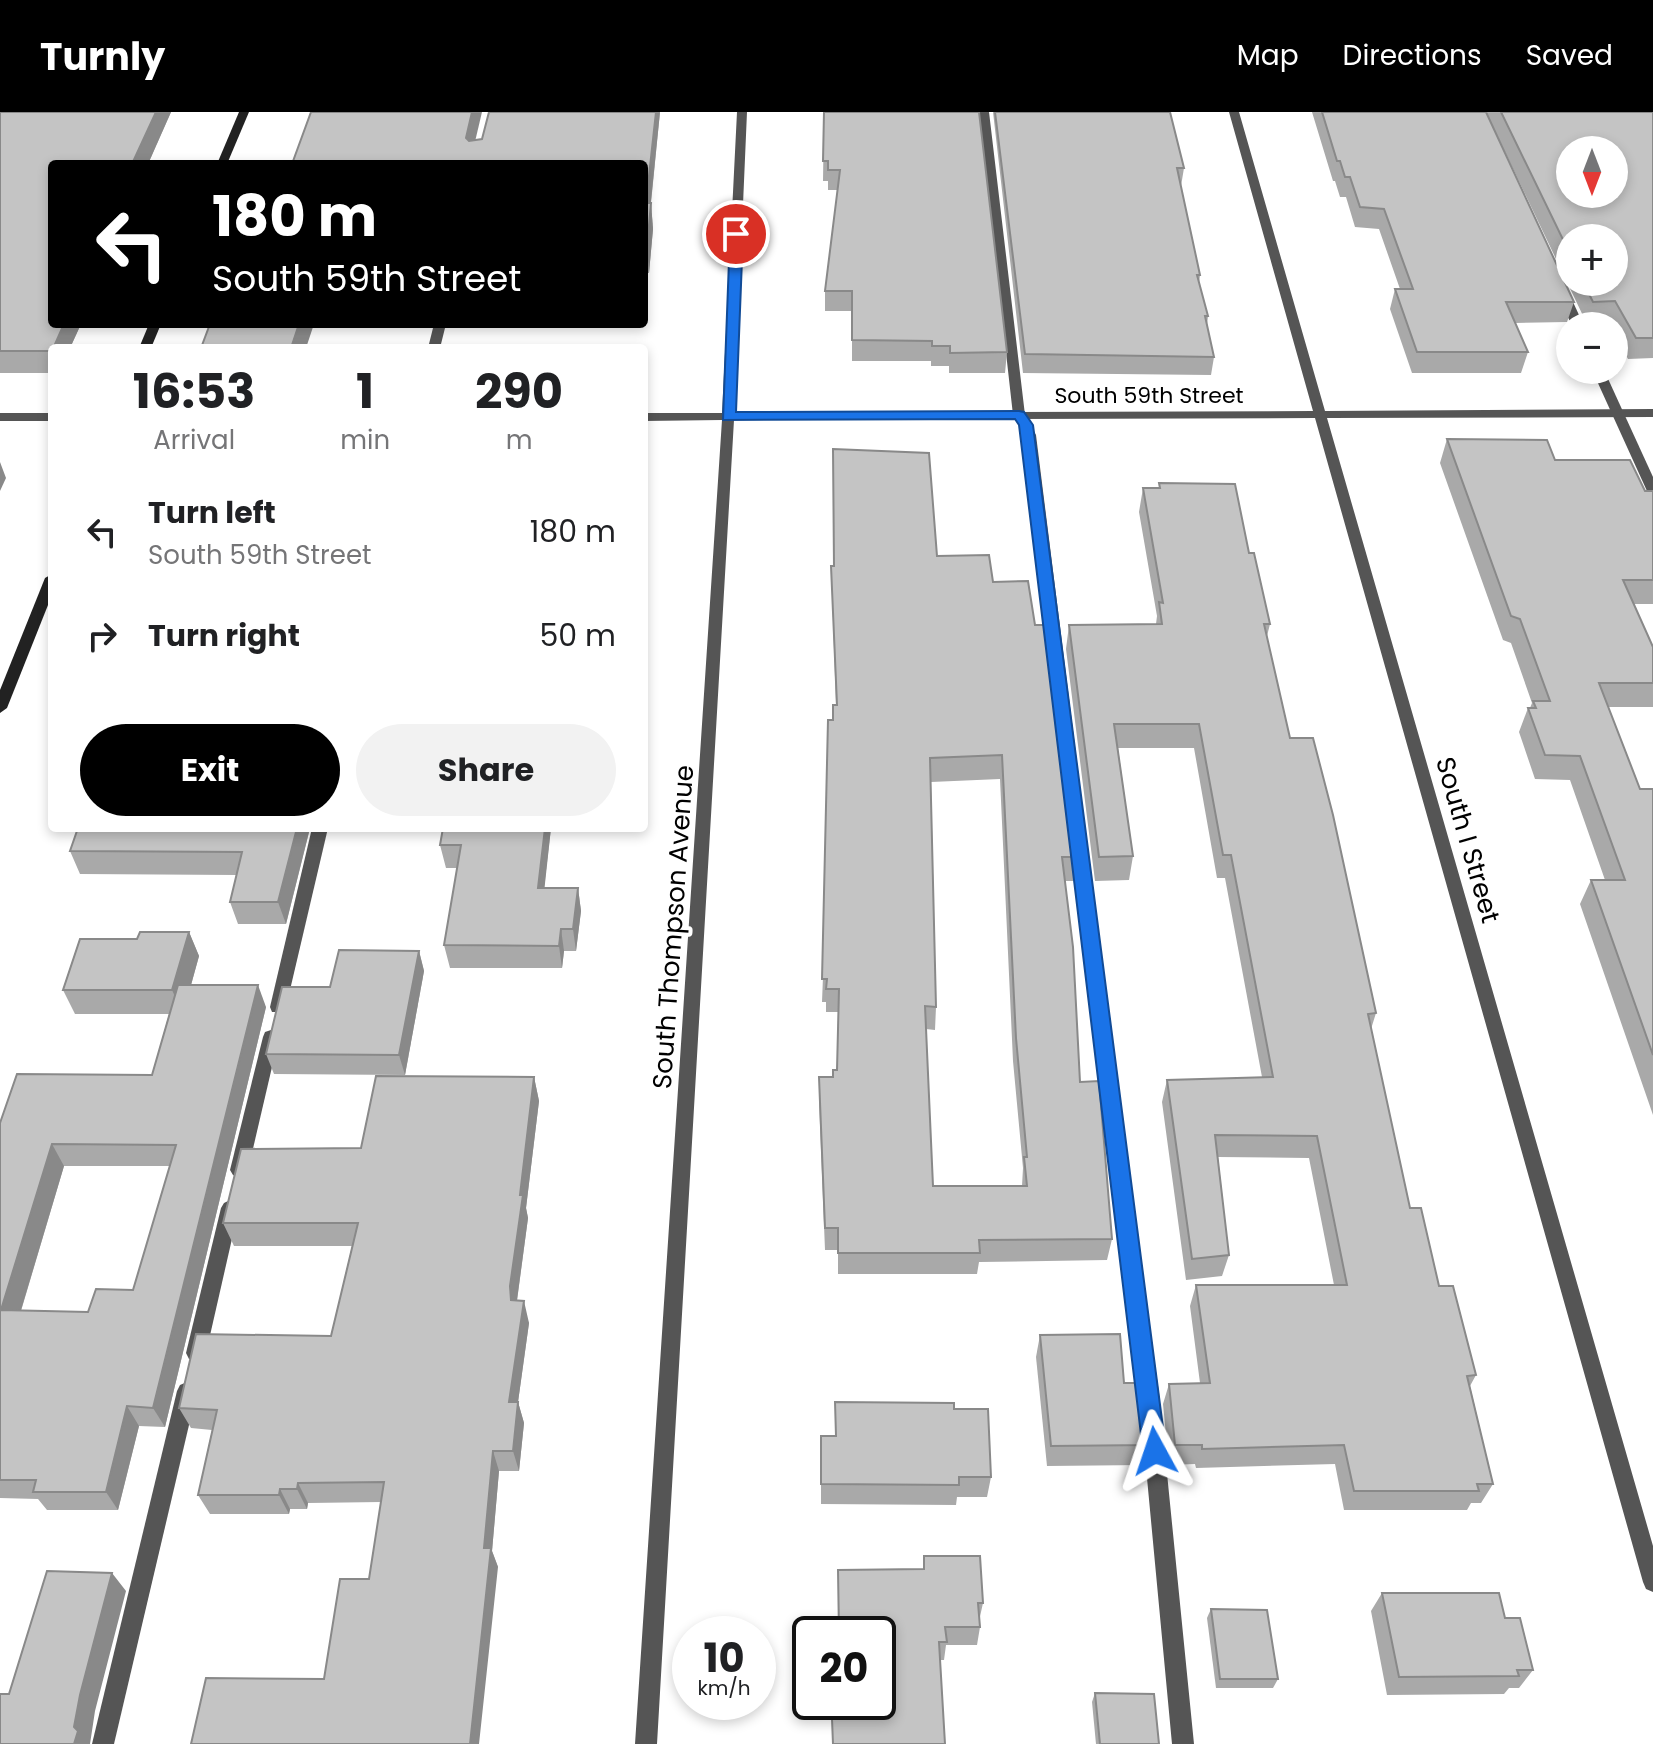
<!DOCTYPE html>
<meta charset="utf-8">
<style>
body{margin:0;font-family:Poppins,sans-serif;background:#f2f2f2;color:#202124;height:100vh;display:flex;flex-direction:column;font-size:30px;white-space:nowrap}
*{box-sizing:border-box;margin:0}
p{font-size:26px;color:#757577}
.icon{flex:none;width:44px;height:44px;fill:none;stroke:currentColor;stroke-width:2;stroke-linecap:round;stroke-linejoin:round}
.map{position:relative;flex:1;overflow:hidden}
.drawer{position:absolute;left:48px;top:232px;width:600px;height:488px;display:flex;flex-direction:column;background:#fff;border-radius:8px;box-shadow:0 4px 12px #0003}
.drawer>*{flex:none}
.hud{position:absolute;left:48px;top:48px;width:600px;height:168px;border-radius:8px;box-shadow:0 4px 12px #0003;background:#000;color:#fff;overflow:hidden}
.needle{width:52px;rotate:180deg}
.tools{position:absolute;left:1556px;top:24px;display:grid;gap:16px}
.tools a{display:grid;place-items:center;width:72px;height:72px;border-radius:50%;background:#fff;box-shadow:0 4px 12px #0003;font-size:40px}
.speed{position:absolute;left:672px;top:1504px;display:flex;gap:16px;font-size:40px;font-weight:700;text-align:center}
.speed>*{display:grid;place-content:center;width:104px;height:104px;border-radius:50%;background:#fff;box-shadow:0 4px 12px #0003;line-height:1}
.speed small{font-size:20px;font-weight:400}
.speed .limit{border:4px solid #111;border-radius:12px;background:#fff;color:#111}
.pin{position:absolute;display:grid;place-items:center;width:68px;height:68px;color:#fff;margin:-34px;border:4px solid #fff;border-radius:50%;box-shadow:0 2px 8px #0007}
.me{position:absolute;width:88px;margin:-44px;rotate:355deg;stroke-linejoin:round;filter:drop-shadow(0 0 6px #0008)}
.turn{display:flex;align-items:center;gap:28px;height:168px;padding:0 32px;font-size:36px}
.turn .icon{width:104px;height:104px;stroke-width:2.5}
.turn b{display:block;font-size:56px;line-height:68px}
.eta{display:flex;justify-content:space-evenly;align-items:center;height:136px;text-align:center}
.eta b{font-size:48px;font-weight:700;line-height:56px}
.primary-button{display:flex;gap:16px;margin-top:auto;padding:16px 32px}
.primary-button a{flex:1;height:92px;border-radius:48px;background:#000;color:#fff;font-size:32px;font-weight:700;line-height:92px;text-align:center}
.primary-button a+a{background:#f2f2f2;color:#202124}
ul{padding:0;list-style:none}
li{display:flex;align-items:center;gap:24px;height:104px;padding:0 32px}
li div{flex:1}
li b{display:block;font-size:30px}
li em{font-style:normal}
header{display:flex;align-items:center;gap:48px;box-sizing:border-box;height:112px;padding:0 40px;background:#000;color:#fff}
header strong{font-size:38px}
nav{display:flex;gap:44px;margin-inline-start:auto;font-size:28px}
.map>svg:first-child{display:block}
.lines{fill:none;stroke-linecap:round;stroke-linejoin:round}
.service{fill:#555;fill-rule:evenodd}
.minor{fill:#555;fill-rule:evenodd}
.secondary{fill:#222;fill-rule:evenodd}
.wall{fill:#a9a9a9;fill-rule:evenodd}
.shaded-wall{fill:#898989}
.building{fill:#c4c4c4;stroke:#898989;stroke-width:2;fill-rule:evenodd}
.route{fill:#1a73e8;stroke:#114b97;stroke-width:2}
.labels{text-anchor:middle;stroke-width:8;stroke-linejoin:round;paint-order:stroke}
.far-street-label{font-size:22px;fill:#000;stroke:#fff}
.street-label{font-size:26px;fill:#000;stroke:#fff}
</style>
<header>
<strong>Turnly</strong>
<nav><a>Map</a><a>Directions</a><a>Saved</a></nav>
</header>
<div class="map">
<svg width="1653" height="1632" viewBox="0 0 1653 1632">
<rect width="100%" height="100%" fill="#fff"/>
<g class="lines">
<g class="service">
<path d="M979,0h10l36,303 11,20 92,734 31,224 35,351h-22l-33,-351 -29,-224 -86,-734 -11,-20z"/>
<path d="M1562,176l6,3 16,35h-12l-16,-35z"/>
<path d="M434,212h12l-6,24h-12z"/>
<path d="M1592,258h12l49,107v18l-6,-4z"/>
<path d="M312,716h16l-42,179 -2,5h-12l-2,-5z"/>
<path d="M271,918l6,2 2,5 -31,133 -3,5 -6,3 -6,-3 -3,-5 33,-133 2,-5z"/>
<path d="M230,1088l6,3 3,5 -33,145 -3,6 -7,3 -7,-3 -3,-6 35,-145 3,-5z"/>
<path d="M187,1270l7,3 3,6 -83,353h-22l85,-353 3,-6z"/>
</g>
<g class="minor">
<path d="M737,0h10l-13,301 579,-2 -84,-299h10l86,299 328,-2v8l-326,1 326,1128v46l-7,-3 -3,-7 -328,-1164 -581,2 -77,1324h-22l87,-1324 -78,1v-8h78z"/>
<rect x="0" y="301" width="52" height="8"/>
</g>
<g class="secondary">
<path d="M239,0h10l-22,52h-10z"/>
<path d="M149,212h12l-10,24h-12z"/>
<path d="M52,462v21l-45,113 -7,5v-23l45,-112z"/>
</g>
</g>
<g class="wall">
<path d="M0,0h171l-23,52h-96l29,160 -11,24h-18v25h-52z"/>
<path d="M660,0l-9,91 2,26 -4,44h-3l-2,19v-128l-169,-24z"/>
<path d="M824,0l183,240 -2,21h-56v-7h-18v-5h-79v-50h-27v-20l13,-101h-10v-9h-5z"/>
<path d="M993,0h177l14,56 -3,18 19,89 -1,8 9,33 -1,9 7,32 -3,18 -188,-2z"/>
<path d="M1312,0h174l88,190 -7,20 -52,1 13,29 -7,21h-109l-22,-64 5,-20h5l-21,-60 -24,-2 -9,-30h-6l-5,-16h-2z"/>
<path d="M1486,0h167v246l-25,1 -14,-25v-8h-4l-3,-4h-21zM1570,126l44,44h-44z"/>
<path d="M1447,327l108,21 90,31h8v113h-19l19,43v60h-45l32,82h13v326l-73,-211 11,-24h14l-35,-100 -35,-1 -16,-47 9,-24h2l2,-5 -21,-60 -8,-3 -63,-177z"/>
<path d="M1159,371l90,70 21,71 -3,12 23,102 86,275 -5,16 39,179 29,78 37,89 -6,11 23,98 -12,19h-10l-4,7h-123l-9,-46 -139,4 -1,-4 -26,1 -6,-61 6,-20 31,-1 -10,-77 6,-21h138l-25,-127 -91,-1 11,98 -7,21 -36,4 -24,-178 5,-22 95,-3 -37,-199h-8l-23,-130h-76l15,108 -4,24 -34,1 -29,-232 3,-24 87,-1 1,-8 -18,-104 4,-24h16z"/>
<path d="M937,444l56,26 84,275 -4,24h-8l15,201 32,157 -5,21 -128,2 -2,12h-139v-24h-13l-6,-150v-23h14l4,-7 1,-58h-12v-10h-4l11,-282 3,-15 -5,-139zM1000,667l13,282 10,107 -1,18h-89l-7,-157 9,1 1,-23 -5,-225z"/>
<path d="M310,716l-24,96h-48l-8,-22 7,-27 -157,-1 -10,-23z"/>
<path d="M443,716h108l-7,60h34l3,23 -5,40h-12l-2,17h-112l-6,-23 13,-77h-11l-6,-23z"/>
<path d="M189,820l10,24 -8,29 75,22 -101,420 -26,-1 -21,84h-71l-9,-11 -38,-1v-375l152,-48 17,-61h-94l-12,-24 74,-51zM64,1054h106l-37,124 -45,22 -67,-1z"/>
<path d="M419,839l5,20 -19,104 -131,-1 -8,-20 64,-67z"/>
<path d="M534,965l5,24 -13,107 2,10 -11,83 12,22 -11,79 6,21 -5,48h-20l-7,80 6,16 -174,112 45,-100 12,-77 -73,1 -1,6h-17l-1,5h-79l-12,-19 14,-65 -21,-2 -12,-20 152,-72 21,-90h-118l-11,-23 138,-75z"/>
<path d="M1040,1223l84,48 25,62 -6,20 -96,1 -11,-109z"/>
<path d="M954,1297l37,68 -4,20h-30l-1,8 -135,-1v-68h14z"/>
<path d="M924,1444l59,47 -4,18 1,6 -3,18h-31l-2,15h-4l5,84h-112l-1,-25 8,-1v-16h38v-68h-40v-64l85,-1z"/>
<path d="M1382,1481l123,25 28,52 -14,18h-10l-5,6 -117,1 -16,-84z"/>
<path d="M1211,1497l67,70 -5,9h-57l-9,-70z"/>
<path d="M1095,1581l64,51h-63l-4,-42z"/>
</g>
<g class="shaded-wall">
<path d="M156,0h15l-23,52h-16z"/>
<path d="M472,0h10l-12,51 -4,-25z"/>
<path d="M656,0h4l-12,118 -2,-27z"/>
<path d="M651,91l2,26 -4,44 -2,-26z"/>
<path d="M644,135l2,26 -2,19z"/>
<path d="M64,212h17l-11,24h-17z"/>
<path d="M299,212h15l-8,24h-15z"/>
<path d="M0,350l6,16 -6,13z"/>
<path d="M297,716h13l-24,96 -8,-22z"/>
<path d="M545,716h6l-9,83 -4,-23z"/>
<path d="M578,776l3,23 -5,40 -3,-22z"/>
<path d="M561,817l3,22 -2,17 -3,-22z"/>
<path d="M189,820l10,24 -16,58 -11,-24z"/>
<path d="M419,839l5,20 -19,104 -6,-20z"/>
<path d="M258,873l8,22 -101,420 -12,-19z"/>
<path d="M534,965l5,24 -13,107 2,10 -12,89 -5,-7 -1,-14z"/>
<path d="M52,1032l12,22 -49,164 -14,-20z"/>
<path d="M524,1189l5,22 -11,79 6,21 -5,48 -6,-20 -4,-49z"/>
<path d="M127,1294l12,20 -21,84 -12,-18z"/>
<path d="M493,1339l6,20 -7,80 6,16 -19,177h-9l14,-196z"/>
<path d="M298,1371l10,20 -1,6 -10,-20z"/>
<path d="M280,1377l10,20 -1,5 -10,-19z"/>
<path d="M112,1461l14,18 -31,120 -5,33h-16v-17l6,-32z"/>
</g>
<g class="building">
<path d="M0,0h156l-24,52h-80v160h12l-12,27h-52z"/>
<path d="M311,0h161l-6,26 3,3 13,-2 7,-27h167l-10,91h5l-4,44h-3v-83h-352z"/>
<path d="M824,0h155l28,240 -57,1v-7h-18v-5l-80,-1v-49h-27l15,-121h-12v-9h-5z"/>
<path d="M995,0h175l14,56h-7l23,107h-3l11,41h-3l9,41 -189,-3z"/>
<path d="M1322,0h164l88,190h-68l22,50h-111l-22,-63h18l-29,-80 -24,-2 -10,-30h-5l-5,-16h-3z"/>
<path d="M1501,0h152v226h-17l-21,-37 -22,1 -10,-20h31v-44h-44v16zM1570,38h44v44h-44z"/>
<path d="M210,212h89l-8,24h-90z"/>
<path d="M1447,327l100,1 8,20h75l15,31h8v89h-30l30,67v36h-54l41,106h13v266l-62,-175h34l-45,-124 -35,-1 -17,-47h8l-3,-7h17l-30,-82 -9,-3z"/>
<path d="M833,337l96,4 8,103 52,-1 4,27 35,-1 7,44h14l28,232h-15l11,90 7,135 19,-1 13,158 -133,1 1,13h-142v-25h-13l-6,-151h14v-7h4l2,-81h-13l1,-10h-5l6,-259h5v-15h4l-6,-139h3zM1002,643l14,283 11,119h-3l3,29h-94l-8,-180 11,1 -6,-249z"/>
<path d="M1159,371l76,1 14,69h5l16,71h-6l26,114h23l20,77 43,198 -8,1 42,194h11l18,78h14l23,89 -9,1 26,108h-16l2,7h-125l-10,-46 -142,4v-4h-27l-6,-61 41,-1 -14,-98h151l-30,-149 -102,-1 14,120 -37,4 -25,-179 106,-3 -42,-222h-8l-24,-131h-85l19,132 -34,1 -30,-232 93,-1 -3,-22 4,1 -20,-115h17z"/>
<path d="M78,716h219l-19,74h-48l12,-50 -172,-1z"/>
<path d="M443,716h102l-7,60h40l-5,41h-12l-2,17 -115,-1 17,-100h-21z"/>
<path d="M140,820h49l-17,58h-109l17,-51h57z"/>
<path d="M339,838l80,1 -20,104 -133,-1 16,-67h48z"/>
<path d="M178,873h80l-105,423 -26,-2 -21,86h-73l3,-12h-36v-357l17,-49 135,1zM52,1032l124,1 -43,145 -37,-1 -8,23 -87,-2z"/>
<path d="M376,964l158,1 -14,118h3l-13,91 1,14 13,1 -15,101h9l-5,49h-20l-9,97h7l-21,196h-279l15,-66 118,1 16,-100h29l15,-97 -86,1 -1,6h-17l-1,6h-81l19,-85 -38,-2 17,-74 135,2 27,-113h-135l18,-74 120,-1z"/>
<path d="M1120,1222l4,49h19l6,62 -98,1 -11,-111z"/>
<path d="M835,1290l119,1v6h34l3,68h-32v8l-138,-1v-48h15z"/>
<path d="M924,1444h56l3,47h-5l2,24h-35l2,15h-8l6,102h-112l-1,-25 9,-1 -1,-16h38v-68h-39l-1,-64 86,-1z"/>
<path d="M47,1459l65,2 -32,122 -6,32 4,4 -4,13h-74v-50h9z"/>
<path d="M1382,1481h117l6,25h15l13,52h-16l2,6 -120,1z"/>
<path d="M1211,1497l56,1 11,69h-58z"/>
<path d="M1095,1581l59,1 5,50h-59z"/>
</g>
<path class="route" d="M736,118l7,4 -7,178 283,-1 5,1 9,13 133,1026 -3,8 -8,3 -8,-3 -4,-8 -124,-1026 -4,-6 -292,1 7,-186z"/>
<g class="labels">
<g class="far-street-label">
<text x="1149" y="291">South 59th Street</text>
</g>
<g class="street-label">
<text transform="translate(1468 728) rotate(74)" y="9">South I Street</text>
<text transform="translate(673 815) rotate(-86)" y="9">South Thompson Avenue</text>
</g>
</g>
</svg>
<div class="tools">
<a><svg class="needle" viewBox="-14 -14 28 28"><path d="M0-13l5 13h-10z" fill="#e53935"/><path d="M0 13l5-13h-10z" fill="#757577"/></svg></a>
<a>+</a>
<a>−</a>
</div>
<div class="speed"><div>10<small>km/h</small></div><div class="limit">20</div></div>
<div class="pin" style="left:736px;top:122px;background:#d93025"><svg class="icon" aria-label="arrive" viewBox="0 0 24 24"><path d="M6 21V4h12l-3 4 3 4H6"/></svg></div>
<svg class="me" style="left:1155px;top:1339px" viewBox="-20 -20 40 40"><path d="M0-17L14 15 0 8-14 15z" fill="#1a73e8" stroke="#fff" stroke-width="4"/></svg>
<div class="hud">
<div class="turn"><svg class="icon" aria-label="left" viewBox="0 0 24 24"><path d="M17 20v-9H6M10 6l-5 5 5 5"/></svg><div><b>180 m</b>South 59th Street</div></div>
</div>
<section class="drawer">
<div class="eta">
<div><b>16:53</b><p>Arrival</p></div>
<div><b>1</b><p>min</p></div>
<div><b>290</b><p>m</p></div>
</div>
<ul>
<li><svg class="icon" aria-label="left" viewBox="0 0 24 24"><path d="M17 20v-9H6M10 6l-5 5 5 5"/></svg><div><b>Turn left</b><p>South 59th Street</p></div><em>180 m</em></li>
<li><svg class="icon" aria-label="right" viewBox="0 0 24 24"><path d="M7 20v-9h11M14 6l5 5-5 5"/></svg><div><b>Turn right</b></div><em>50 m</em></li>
</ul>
<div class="primary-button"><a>Exit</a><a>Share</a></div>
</section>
</div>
